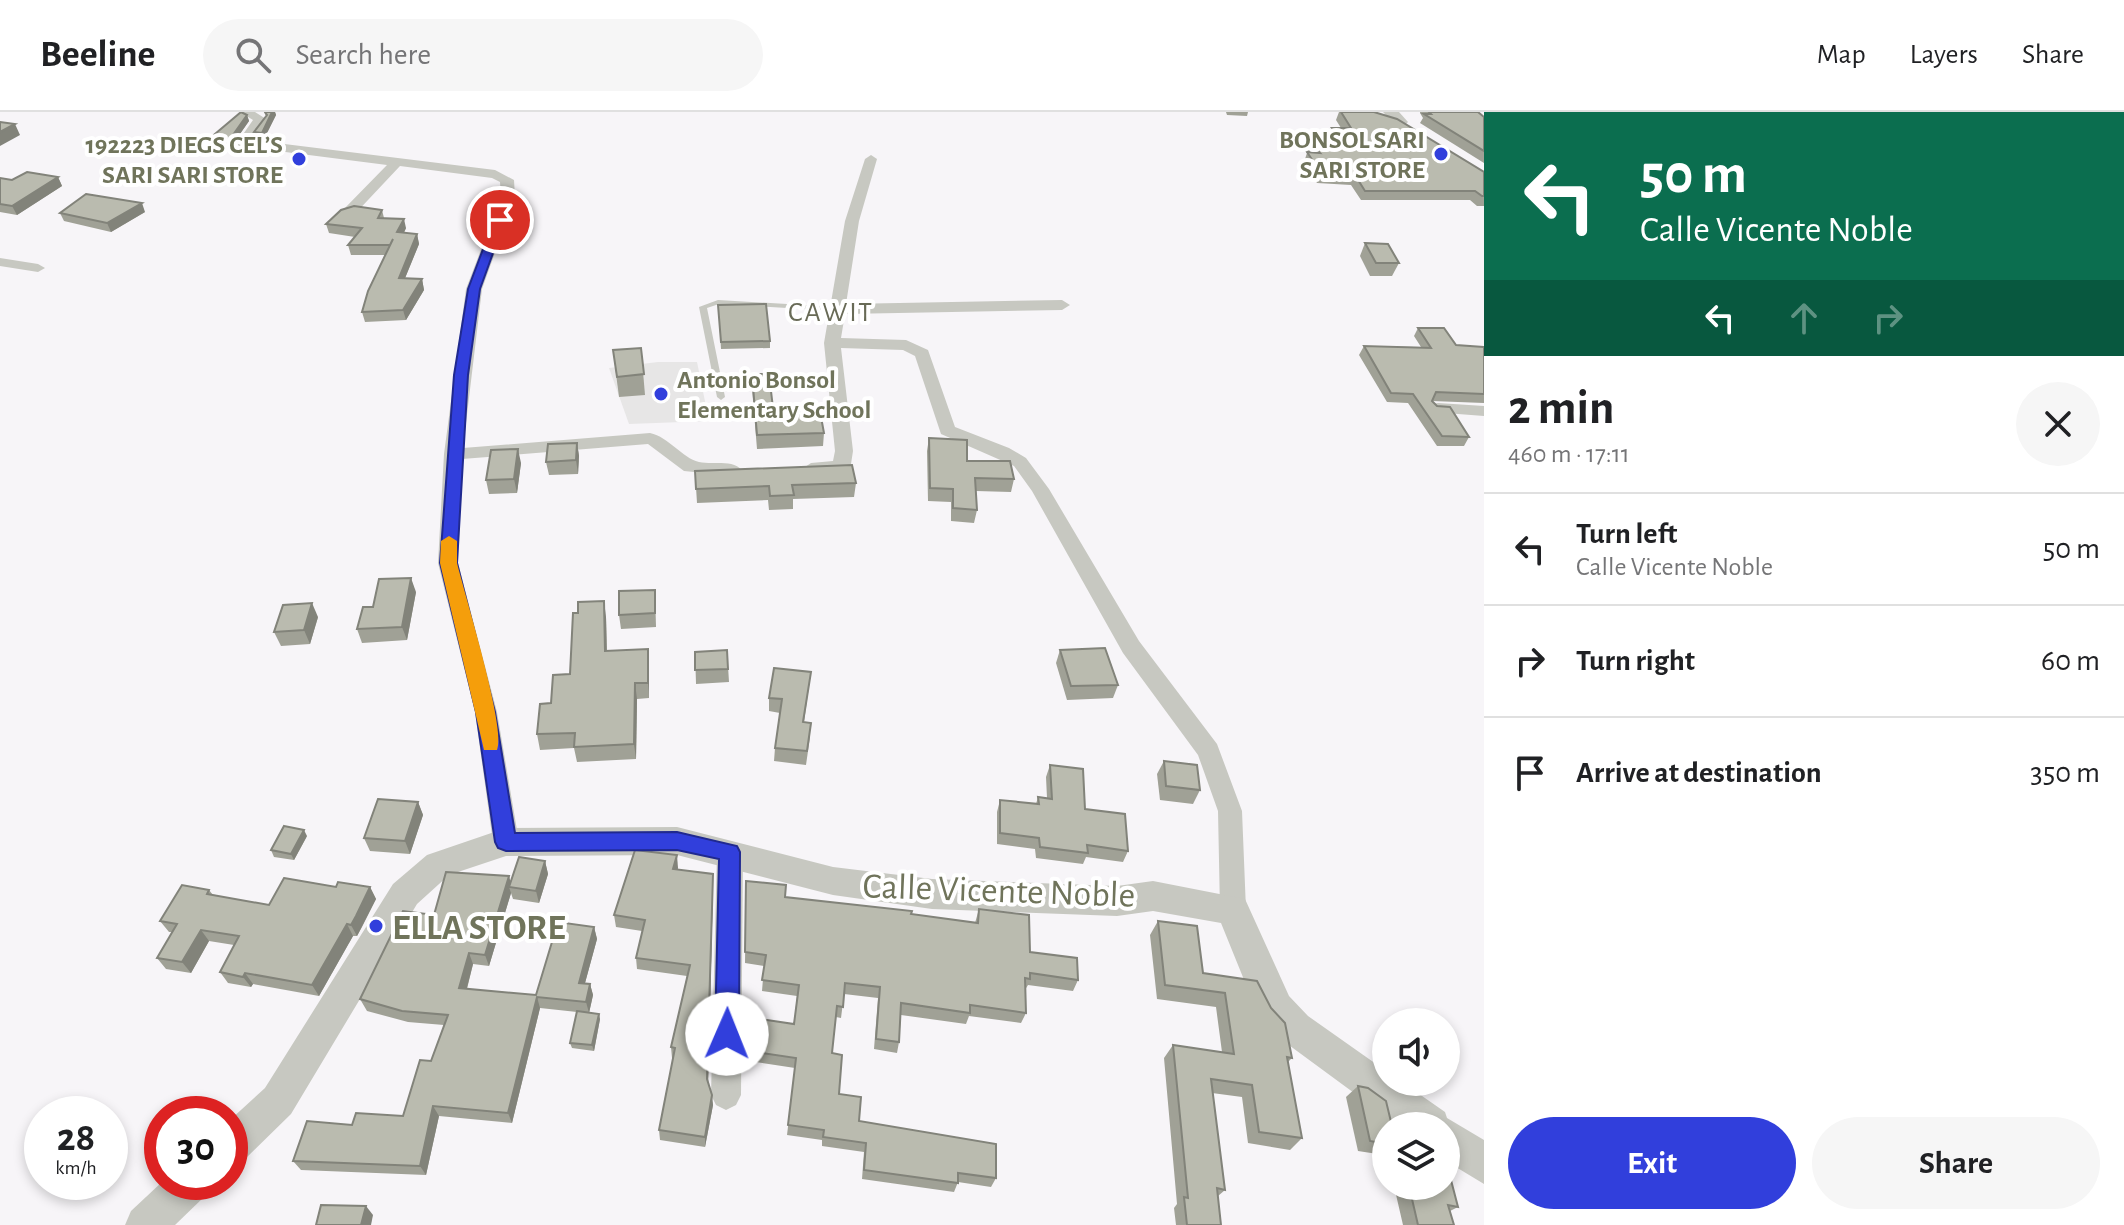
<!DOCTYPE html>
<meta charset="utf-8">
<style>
body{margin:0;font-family:"Alegreya Sans",sans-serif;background:#f6f6f6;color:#202124;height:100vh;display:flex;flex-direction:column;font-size:30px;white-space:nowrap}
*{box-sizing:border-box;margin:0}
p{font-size:26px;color:#757577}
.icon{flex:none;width:44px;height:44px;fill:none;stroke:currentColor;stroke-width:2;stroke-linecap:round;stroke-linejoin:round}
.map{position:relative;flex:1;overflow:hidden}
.drawer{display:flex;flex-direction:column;background:#fff;width:640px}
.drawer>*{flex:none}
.hud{background:#0b6e4f;color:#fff;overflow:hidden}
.fabs{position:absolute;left:1372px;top:896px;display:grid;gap:16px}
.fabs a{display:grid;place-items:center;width:88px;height:88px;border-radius:50%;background:#fff;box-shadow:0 4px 12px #0003;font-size:40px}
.speed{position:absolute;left:24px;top:984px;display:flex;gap:16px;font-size:40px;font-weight:700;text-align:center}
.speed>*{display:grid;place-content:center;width:104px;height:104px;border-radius:50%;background:#fff;box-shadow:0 4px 12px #0003;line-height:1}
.speed small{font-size:20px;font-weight:400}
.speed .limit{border:12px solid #d22;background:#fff;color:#111}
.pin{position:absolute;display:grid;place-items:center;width:68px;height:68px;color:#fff;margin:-34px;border:4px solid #fff;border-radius:50%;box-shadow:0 2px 8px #0007}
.me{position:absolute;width:88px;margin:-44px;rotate:1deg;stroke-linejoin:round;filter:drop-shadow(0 0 6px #0008)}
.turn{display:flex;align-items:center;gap:28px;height:168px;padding:0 24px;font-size:36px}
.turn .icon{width:104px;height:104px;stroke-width:2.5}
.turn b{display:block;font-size:56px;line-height:68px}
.lanes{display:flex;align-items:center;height:76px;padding:0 24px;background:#0003;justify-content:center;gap:40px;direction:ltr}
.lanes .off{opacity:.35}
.round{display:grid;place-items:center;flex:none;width:84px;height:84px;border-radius:42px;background:#f6f6f6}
.head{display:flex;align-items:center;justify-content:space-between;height:136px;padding:0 24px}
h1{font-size:48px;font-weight:700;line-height:60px}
.action{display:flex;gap:16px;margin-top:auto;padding:16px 24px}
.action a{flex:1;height:92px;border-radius:48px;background:#313fdc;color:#fff;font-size:32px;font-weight:700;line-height:92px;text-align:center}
.action a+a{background:#f6f6f6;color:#202124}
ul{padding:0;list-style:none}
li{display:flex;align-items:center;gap:24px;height:112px;padding:0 24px;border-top:2px solid #e0e0e0}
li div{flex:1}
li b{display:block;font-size:30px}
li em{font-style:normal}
header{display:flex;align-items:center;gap:48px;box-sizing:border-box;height:112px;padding:0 40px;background:#fff;border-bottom:2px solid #e0e0e0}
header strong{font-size:38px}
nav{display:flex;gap:44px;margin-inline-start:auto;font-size:28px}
.search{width:560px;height:72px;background:#f6f6f6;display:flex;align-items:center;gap:20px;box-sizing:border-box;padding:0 28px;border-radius:44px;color:#757577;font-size:30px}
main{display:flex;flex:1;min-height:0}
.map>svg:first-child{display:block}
.built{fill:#e7e6e6}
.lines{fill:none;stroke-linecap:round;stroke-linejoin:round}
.service{fill:#c7c8c1;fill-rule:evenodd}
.minor{fill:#c7c8c1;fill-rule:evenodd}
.tertiary{fill:#c7c8c1;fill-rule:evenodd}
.wall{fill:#a0a196}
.shaded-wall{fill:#82837a}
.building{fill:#babbaf;stroke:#82837a;stroke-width:2}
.route{fill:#313fdc;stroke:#20298f;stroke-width:2}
.slow{fill:#f59e0b}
.poi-dot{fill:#313fdc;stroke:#fff;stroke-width:3}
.labels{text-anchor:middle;stroke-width:8;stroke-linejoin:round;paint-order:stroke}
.far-poi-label{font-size:26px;font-weight:bold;fill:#70745b;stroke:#fff;text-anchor:end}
.far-quarter-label{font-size:28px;letter-spacing:2px;fill:#686a56;stroke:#fff}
.near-street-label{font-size:36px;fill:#70745b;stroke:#fff}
.near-poi-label{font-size:36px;font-weight:bold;fill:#70745b;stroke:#fff;text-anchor:start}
</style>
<header>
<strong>Beeline</strong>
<div class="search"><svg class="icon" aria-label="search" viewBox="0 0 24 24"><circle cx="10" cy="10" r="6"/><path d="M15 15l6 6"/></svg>Search here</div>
<nav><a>Map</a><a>Layers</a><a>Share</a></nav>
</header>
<main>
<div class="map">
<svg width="1484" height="1113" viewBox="0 0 1484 1113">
<rect width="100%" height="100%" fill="#f7f5f8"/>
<path class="built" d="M658,250h39l12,59 -80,3 -20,-56z"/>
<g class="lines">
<path class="service" d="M718,188l119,7 4,2 -4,2 -118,-7 -12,4 18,89 -4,3 -4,-3 -18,-90z"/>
<g class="minor">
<path d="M240,0h15l11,7 -15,21 244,30 19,10 1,17 -33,92 -19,159 187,-15c19,4 32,25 49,29 14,3 33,-3 43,8l-9,6 -49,-5 -36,-27 -186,15 -4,104 39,149 22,130 -4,8 -9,3 -9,-3 -4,-8 -18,-130 -37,-149 6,-109 22,-165 35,-92 -1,-15 -8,-4 -92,-12 -48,51h-10v-6l45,-46 -148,-19 -2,-3 16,-23z"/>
<path d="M871,43l6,4 -18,62 -13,83 216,-4 8,5 -8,5 -217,4 -4,24 65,2 22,10 27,77 54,21 17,10 23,31 90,152 78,103 25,67 4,99 -4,8 -9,4 -9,-4 -4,-8 -2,-99 -20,-56 -75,-102 -91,-162 -18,-25 -73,-32 -26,-78 -12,-6 -62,-2 12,103 -2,13c-11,12 -37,17 -49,5l9,-6 22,-2 2,-10 -11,-108 21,-122 20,-62z"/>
<path d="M0,146l38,6 7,4 -7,4 -38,-6z"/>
<path d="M1438,291l46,3v10l-52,-4 -3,-4 3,-4z"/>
<path d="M730,729l9,3 4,8 -2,243 -5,10 -10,5 -10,-5 -5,-10 6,-243 4,-8z"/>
</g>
<g class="tertiary">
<path d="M1383,0h16l9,10 -3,3h-10z"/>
<path d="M677,715l156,40 99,12 185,7 36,-5 92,18 44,97 19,20 78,55v11h16l43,30 2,6 37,22v44l-38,-23v-35h-47l-117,-86 -19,-20 -12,-23 -30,-74 -68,-12 -36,5 -185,-7 -99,-14 -156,-40 -171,1 -57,19 -32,29 -126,210 -47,46 -14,5v-45l35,-32 128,-204 34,-29 79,-27z"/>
<path d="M162,1070h49l-6,14 -30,29h-50l6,-14z"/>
</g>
</g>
<g class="wall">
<path d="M264,0h11l1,3 -12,24 -8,-1 -2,-6 12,-16z"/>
<path d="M1226,0h22l-1,4 -20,-1z"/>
<path d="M1339,0h35l110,60v34h-7l-7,-6h-109l-10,-15 -34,-2 -13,-21 3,-9 -1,-1 4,-9 22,-1 -4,-5 4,-9h9l-5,-8z"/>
<path d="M1420,0h58l6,5v46l-64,-40 3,-5 -3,-5z"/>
<path d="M247,3l2,6 -14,20 2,7 -26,-3 -2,-6 11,-7 -1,-2z"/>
<path d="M58,65l4,9 -45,29 -17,-3v-34l12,2z"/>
<path d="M382,98l2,8 22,10 -2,5 13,1 2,10 -14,34 17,1 2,11 -18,30 -41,2 -3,-10 24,-57h-35l-3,-10 7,-8 -26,-4 -3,-9z"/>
<path d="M145,100l-34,20 -47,-11 -4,-8z"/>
<path d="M1365,131l34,20 -7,13h-22l-10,-20z"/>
<path d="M718,193l52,36v7l-49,1z"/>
<path d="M1418,216l38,17 28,2v56l-52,-2 37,36 -5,9h-27l-29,-43 -21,-1 -28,-47 5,-9 57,1 -7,-11z"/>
<path d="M641,236l4,47 -26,2 -6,-47z"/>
<path d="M752,262l21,34 51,25 -1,13 -66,3 -5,-61z"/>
<path d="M929,326l38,23 47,18 -3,13 -35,-1 1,19 -3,13 -23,-2v-19l-23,-1 -1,-50z"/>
<path d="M577,331l2,13 -1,18 -29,1 -3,-13z"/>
<path d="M521,351l-4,30 -28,1 -3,-14z"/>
<path d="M695,359l161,12 -2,14 -61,2v10l-24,1 -1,-10 -71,3z"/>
<path d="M655,478l1,37 -35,2 -2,-14z"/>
<path d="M416,480l-9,48 -45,3 -5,-14 16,-22z"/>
<path d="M318,505l-8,27 -29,2 -7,-14z"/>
<path d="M606,505l1,34 41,-2 1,49 -12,1 -1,60 -59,3 -3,-14 -34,2 -3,-16 14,-31z"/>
<path d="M727,538l2,32 -33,2 -1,-32z"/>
<path d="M1060,538l58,35 -5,13 -46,2 -11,-37z"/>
<path d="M811,560l-7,50 6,15 -4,28 -32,-4 1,-13 5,-35 -11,-2v-13z"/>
<path d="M1164,649l36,29 -7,14 -33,-4 -3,-26z"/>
<path d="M1050,653l35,44 43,42 -5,11 -37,-5 -3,7 -47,-6 -1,-9 -38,-5v-32l3,-12 36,4 2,-7 9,1 -1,-21z"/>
<path d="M418,690l5,13 -13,39 -40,-3 -6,-13z"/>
<path d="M307,724l-13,24 -20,-3 -3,-7z"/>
<path d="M545,749l3,13 -9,29 -26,-4 -2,-6 -22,73 -16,-2 -6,25 69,6 58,-68 3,12 -12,44 5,1 3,11 -4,18 11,6 -6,32 -22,-3 -2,-5 7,-31 -37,-4 -28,115 -73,-7 -13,59 -125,-5 -8,-9 59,-36 51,-9 28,-55 13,-36 -36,-3 -41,-11 -7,-12 74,-84 76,-33z"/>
<path d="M678,756l-1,2 36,17 -5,195 5,23 -8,42 -45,-7 -1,-10 14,-72h-1l-1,-11 16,-71 -50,-7 -1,-11 6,-27 -26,-4 -2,-12z"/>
<path d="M746,769l40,4v12l189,26 4,-14 51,43 48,28 -5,11 -45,-6 -3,5 1,23 -5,10 -52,-7 -3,8 -65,-9 -2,27 -2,11 -23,-4 4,-51 -34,-4 -3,24 -5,-1 -4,36 7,41 20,27 137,57 -5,9 -33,-5 -4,10 -92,-13 2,-27 -42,-6v-6l-35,-5 8,-67 -46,-7v-10l45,-27 3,-28 -35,-5 2,-25 -19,-3z"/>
<path d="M336,775h34l6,12 -14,28 -5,9h-4l-34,60 -66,-12 -2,3 -23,-4 -8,-11 14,-27 -25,-4 -18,32 -25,-4 -9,-11 15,-26h-3l-9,-11 49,-31 4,5 56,10z"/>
<path d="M1158,809l45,52 89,85 -4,4 14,76 -12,12 -42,-7 -6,-46 -30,-4 13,97 -7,6 3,29h-45l-2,-17 3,-4 -13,-146 9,-13 49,7 -6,-45 -59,-8 -7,-64z"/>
<path d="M1358,974l28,40v28l-2,1 -26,-4 -12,-54z"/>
<path d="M1394,1074h52l12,21 -8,4 4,14h-51z"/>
</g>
<g class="shaded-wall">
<path d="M272,0h3l1,3 -12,24 -2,-6z"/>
<path d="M247,3l2,6 -14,20 -2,-6z"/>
<path d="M15,12l5,11 -20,11v-14z"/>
<path d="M58,65l4,9 -45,29 -5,-9z"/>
<path d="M142,91l3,9 -34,20 -4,-9z"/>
<path d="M404,107l2,9 -7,14 -2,-10z"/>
<path d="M417,122l2,10 -18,44 -2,-10z"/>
<path d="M422,167l2,11 -18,30 -3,-10z"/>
<path d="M577,331l2,13 -1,18 -2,-14z"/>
<path d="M518,337l3,14 -4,30 -3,-14z"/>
<path d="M411,466l5,14 -9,48 -5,-13z"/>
<path d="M604,489l2,16 1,49 -2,-15z"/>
<path d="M312,491l6,14 -8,27 -6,-14z"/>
<path d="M648,537l1,15v34l-1,-15z"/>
<path d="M635,571l2,16 -1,60 -2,-15z"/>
<path d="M418,690l5,13 -13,39 -5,-13z"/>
<path d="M304,718l3,6 -13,24 -3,-6z"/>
<path d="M677,743l1,13 -3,13 -2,-12z"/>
<path d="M545,749l3,13 -9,29 -3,-12z"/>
<path d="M713,762v13l-5,202 -1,-10z"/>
<path d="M509,764l3,11h-3l2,6 -22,73 -4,-11z"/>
<path d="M370,775l6,12 -19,37 -6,-11z"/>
<path d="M347,812l6,12 -34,60 -7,-11z"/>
<path d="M594,815l3,12 -15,55 -3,-11z"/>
<path d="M201,818l8,11 -18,32 -9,-11z"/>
<path d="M469,841l4,11 -9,35 -5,-11z"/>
<path d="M245,861l8,11 -2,3 -8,-10z"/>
<path d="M590,872l3,11 -4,18 -3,-11z"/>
<path d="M537,885l3,11 -28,115 -4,-10z"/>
<path d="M599,902l1,5 -6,32 -2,-6z"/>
<path d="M712,983l1,10 -8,42v-10z"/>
<path d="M433,994l6,10 -13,59 -6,-9z"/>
<path d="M366,1094l7,9 -2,10h-10z"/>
</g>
<g class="building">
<path d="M241,0l6,3 -14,20 2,7 -26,-3z"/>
<path d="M265,0h7l-10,21 -8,-1 13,-17z"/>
<path d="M1341,0h33l23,7 87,53v24h-2l-7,-5h-110l-10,-16 -34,-2 -14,-21 13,1 -10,-10 33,-1 -11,-14h19z"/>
<path d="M1429,0h49l6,5v34l-60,-37h7z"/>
<path d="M0,10l15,2 -15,8z"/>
<path d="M27,60l31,5 -46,29 -12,-2v-26l12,2z"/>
<path d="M86,82l56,9 -35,20 -47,-10z"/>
<path d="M354,94l28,4 -4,8 26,1 -7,13 20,2 -18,44 23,1 -19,31 -41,2 6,-21 25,-52 -3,6h-42l14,-17 -36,-4 15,-14z"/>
<path d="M1365,131l23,1 11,19h-23z"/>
<path d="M766,192l4,37 -49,1 -3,-37z"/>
<path d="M1418,216h26l12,17 28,2v47l-48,-2 -4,9 5,5 13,1 19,30 -27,-1 -29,-42 -22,-1 -27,-47 67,2z"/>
<path d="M641,236l3,26 -27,3 -4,-27z"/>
<path d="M752,262h17l4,34 46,-2 5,27 -67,2z"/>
<path d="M929,326l38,2v21h43l4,18 -39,-1 2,32 -24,-2v-19l-23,-1z"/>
<path d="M577,331l-1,17 -30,2 2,-18z"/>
<path d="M518,337l-4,30 -28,1 5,-30z"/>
<path d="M852,353l4,18 -64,2 2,10 -24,1 -1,-10 -73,3 -1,-18z"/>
<path d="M411,466l-9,49 -45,2 6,-22h10l6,-28z"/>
<path d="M655,478v23l-36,2v-24z"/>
<path d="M604,489l1,50 43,-2v34h-13l-1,61 -60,3 1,-14 -38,1 3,-30 11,-1 2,-28 17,-1 3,-61h5v-11z"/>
<path d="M312,491l-8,27 -30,2 9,-27z"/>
<path d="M1105,536l13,37 -47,1 -11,-36z"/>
<path d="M727,538l1,19 -33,1v-18z"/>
<path d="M774,556l37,4 -8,50 8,1 -4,28 -32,-3 7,-49 -13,-1z"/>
<path d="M1164,649l33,4 3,25 -34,-4z"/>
<path d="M1050,653l33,4 2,40 40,5 3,37 -41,-6 1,8 -48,-6 -1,-9 -39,-5v-33l39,4 -1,-7 14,2z"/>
<path d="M378,687l40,3 -13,39 -41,-3z"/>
<path d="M284,714l20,4 -13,24 -20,-4z"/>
<path d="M635,738l42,5 -4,14 40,5 -6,205 5,16 -7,42 -46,-7 16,-82 -4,-1 19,-82 -54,-7 9,-38 -31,-5z"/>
<path d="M519,745l26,4 -9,30 -27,-4z"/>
<path d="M446,760l63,4 -24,79 -16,-2 -10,35 77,7 22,-73 36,5 -15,56 11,1 -4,18 -49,-5 -29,116 -75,-7 -13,60 -127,-5 14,-40 45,4 4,-12 47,3 17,-56 11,1 17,-46 -46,-4 -42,-12 43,-88 31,4z"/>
<path d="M284,766l52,9 2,-5 32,5 -14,29 -5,9 -4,-1 -35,61 -67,-12 -2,4 -23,-5 19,-36 -38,-6 -19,32 -25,-4 20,-34 -17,-3 22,-36 27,5 -2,4 62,11z"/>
<path d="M746,769l40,4 -1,12 127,14 -1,3 67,9 1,-14 50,6 1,37 47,6 1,22 -48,-7v6l-5,-1 1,35 -56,-8v8l-69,-10 -2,39 -23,-3 4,-52 -35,-4 -2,24 -6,-1 -5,47 10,2 -3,39 22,3 -2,24 137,23v34l-38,-5v10l-94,-13 2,-27 -43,-6 1,-7 -36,-5 8,-67 -47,-7 5,-33 40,6 5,-39 -37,-5 4,-25 -21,-3z"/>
<path d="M1158,809l39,5 6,47 54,8 14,27 14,15 7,35 -5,-1 15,81 -43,-6 -7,-47 -41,-6 14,111 -8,-2 4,37h-34l-3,-28 4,1 -15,-153 61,9 -9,-61 -60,-8z"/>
<path d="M577,899l22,3 -7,31 -22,-2z"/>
<path d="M1358,974l10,2 18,13 6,25h-6v18l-16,-3z"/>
<path d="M1446,1049l12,46 -10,-2 6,20h-36l-9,-39h37z"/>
<path d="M321,1093l45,1 -5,19h-45z"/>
</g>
<path class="route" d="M500,105l5,3 -25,69 -12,86 -11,188 38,149 20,121 162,-1 60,14 3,6 -1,182 -4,8 -8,4 -9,-4 -3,-8 4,-175 -42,-9 -171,1 -8,-3 -3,-6 -19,-130 -36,-149 14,-188 14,-86 26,-69z"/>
<path class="slow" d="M449,424l8,5v22c7,29 50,168 40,187h-13l-44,-187 1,-22z"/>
<g class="poi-dot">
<circle cx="1441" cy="42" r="8"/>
<circle cx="299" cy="47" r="8"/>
<circle cx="661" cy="282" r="8"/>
<circle cx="376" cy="814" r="8"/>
</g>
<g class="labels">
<g class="far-poi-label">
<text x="1425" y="36">BONSOL SARI<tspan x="1425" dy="30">SARI STORE</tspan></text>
<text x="283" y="41">192223 DIEGS CEL’S<tspan x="283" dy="30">SARI SARI STORE</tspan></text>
<text x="677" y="276" text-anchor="start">Antonio Bonsol<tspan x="677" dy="30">Elementary School</tspan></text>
</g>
<g class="far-quarter-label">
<text x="831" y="209">CAWIT</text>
</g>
<g class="near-street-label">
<text transform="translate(999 777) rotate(2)" y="13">Calle Vicente Noble</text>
</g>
<g class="near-poi-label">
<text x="392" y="827">ELLA STORE</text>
</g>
</g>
</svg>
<div class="fabs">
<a><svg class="icon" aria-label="sound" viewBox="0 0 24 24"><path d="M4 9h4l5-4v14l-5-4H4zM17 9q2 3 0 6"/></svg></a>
<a><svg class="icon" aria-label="layers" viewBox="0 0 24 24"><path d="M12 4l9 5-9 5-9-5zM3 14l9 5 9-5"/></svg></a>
</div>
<div class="speed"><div>28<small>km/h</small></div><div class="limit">30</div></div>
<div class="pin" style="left:500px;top:108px;background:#d93025"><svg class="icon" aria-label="arrive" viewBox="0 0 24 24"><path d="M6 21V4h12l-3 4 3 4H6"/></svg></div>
<svg class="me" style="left:727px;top:922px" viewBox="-20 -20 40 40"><circle r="19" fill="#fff"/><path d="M0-13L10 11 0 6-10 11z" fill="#313fdc"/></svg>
</div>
<section class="drawer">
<div class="hud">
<div class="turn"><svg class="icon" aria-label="left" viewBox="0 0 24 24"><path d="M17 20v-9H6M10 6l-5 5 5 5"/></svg><div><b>50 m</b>Calle Vicente Noble</div></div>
<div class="lanes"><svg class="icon" aria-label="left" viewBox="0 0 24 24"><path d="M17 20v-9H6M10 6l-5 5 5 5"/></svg><svg class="icon off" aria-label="ahead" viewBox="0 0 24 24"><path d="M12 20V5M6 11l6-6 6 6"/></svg><svg class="icon off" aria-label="right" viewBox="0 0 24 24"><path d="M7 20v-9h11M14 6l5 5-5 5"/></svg></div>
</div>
<div class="head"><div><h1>2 min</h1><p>460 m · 17:11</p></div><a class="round"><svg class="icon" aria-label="close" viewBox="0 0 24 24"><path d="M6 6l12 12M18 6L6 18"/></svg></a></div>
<ul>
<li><svg class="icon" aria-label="left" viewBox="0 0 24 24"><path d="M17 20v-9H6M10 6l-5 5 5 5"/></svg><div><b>Turn left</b><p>Calle Vicente Noble</p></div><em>50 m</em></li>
<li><svg class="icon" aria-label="right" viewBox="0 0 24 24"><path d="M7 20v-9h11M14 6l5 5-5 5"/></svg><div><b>Turn right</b></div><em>60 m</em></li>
<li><svg class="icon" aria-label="arrive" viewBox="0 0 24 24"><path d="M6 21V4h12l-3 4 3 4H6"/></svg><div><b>Arrive at destination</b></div><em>350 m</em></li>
</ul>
<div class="action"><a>Exit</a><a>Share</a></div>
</section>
</main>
